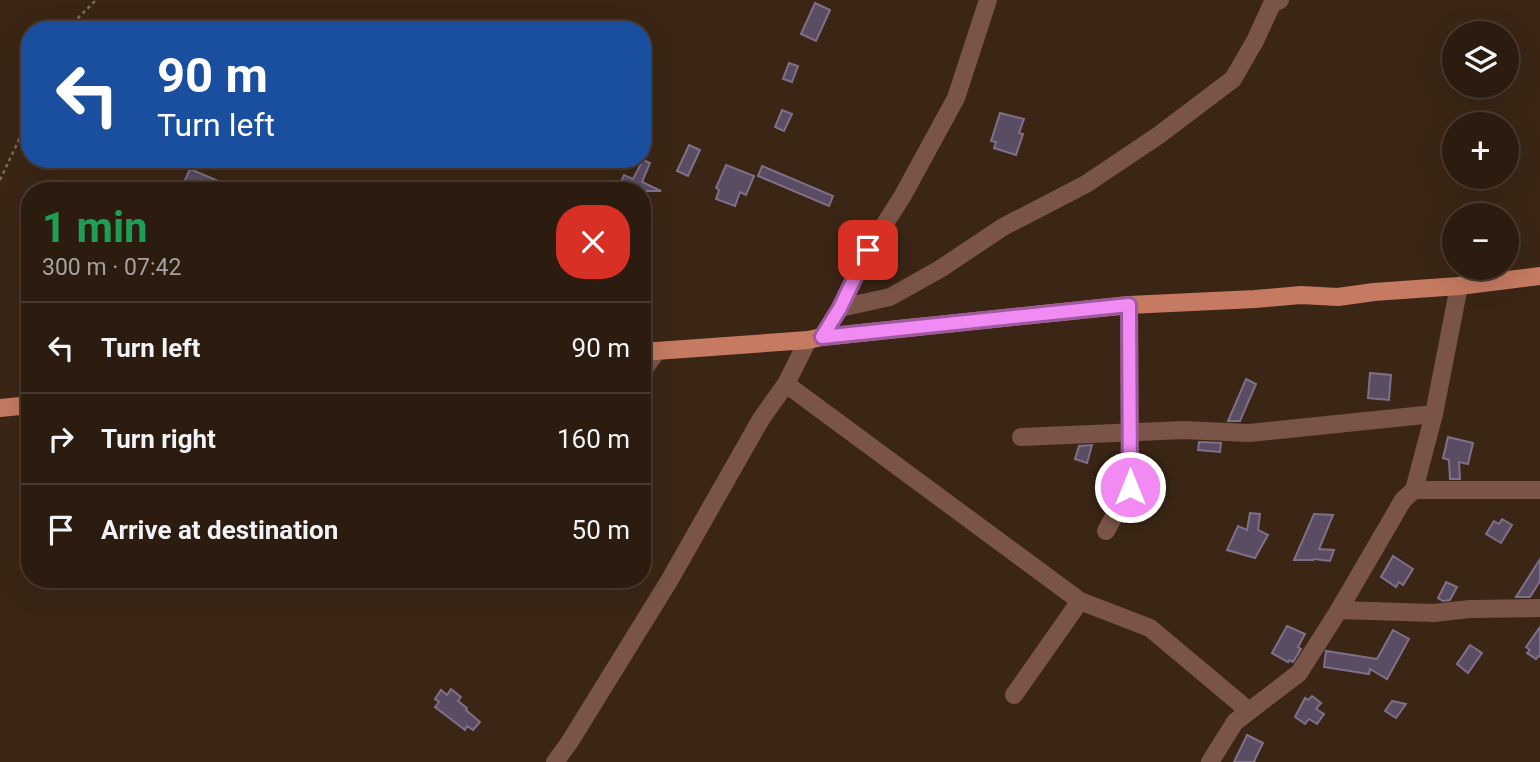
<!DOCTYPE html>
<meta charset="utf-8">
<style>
body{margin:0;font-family:Roboto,sans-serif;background:#38291e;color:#f1f3f6;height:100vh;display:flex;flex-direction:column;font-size:26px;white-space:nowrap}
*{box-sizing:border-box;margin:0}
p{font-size:23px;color:#a6a19f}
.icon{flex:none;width:38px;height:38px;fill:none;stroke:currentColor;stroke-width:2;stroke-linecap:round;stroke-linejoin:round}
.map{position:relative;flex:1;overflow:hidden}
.side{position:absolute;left:21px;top:182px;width:630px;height:406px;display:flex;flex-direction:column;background:#2c1c10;border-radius:28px;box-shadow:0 7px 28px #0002,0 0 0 2px #483a30}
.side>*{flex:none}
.top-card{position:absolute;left:21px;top:21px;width:630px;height:147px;border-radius:28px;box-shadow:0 7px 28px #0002,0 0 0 2px #483a30;background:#1a4fa0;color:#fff;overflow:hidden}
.buttons{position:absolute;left:1442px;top:21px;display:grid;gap:14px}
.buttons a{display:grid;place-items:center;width:77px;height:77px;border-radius:50%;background:#2c1c10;box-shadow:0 7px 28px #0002,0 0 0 2px #483a30;font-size:35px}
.pin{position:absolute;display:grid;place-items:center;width:60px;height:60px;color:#fff;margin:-30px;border-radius:14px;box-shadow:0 4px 10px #0006}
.me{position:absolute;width:77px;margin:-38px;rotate:0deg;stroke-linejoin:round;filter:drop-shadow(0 0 5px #0008)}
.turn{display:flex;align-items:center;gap:24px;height:147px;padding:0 21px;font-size:32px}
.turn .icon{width:91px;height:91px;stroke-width:2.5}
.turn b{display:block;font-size:49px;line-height:60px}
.round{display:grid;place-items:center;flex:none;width:74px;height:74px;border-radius:28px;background:#38291e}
.summary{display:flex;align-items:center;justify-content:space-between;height:119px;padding:0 21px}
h1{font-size:42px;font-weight:700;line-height:52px;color:#1e9e55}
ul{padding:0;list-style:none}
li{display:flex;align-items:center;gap:21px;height:91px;padding:0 21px;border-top:2px solid #483a30}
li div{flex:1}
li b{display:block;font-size:26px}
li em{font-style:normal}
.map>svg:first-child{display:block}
.building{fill:#5a4c63;stroke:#7f7089;stroke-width:2}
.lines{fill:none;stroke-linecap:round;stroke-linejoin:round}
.path{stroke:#7c6a5b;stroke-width:2.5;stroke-dasharray:3.5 3.5;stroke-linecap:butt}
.minor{stroke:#795447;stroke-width:18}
.major{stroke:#c57a61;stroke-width:18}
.route-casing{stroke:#9d5a9e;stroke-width:18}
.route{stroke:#f28af3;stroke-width:12}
</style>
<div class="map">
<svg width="1540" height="762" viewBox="0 0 1540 762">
<rect width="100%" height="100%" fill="#3b2615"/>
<g class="building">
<path d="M815,3l15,7 -14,31 -15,-7z"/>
<path d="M789,63l9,3 -6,16 -9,-3z"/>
<path d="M782,110l10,4 -8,17 -9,-4z"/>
<path d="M1000,113l24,6 -5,14 4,1 -7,21 -22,-7 2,-6 -5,-1z"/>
<path d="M689,145l11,5 -12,26 -11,-5z"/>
<path d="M643,160l7,3 -8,19 19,9h-44l7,-16 9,4z"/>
<path d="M726,165l28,11 -8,19 -6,-3 -5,14 -19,-7 3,-9 -3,-2z"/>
<path d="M762,166l71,30 -4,10 -71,-30z"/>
<path d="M190,169l33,14 -4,8h-19l-10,-5v-1l-6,-3z"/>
<path d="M1370,373l21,2 -2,25 -21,-2z"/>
<path d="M1246,379l10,5 -16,37h-12z"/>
<path d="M1448,437l25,6 -5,21 -9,-2 1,17h-10l-1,-19 -6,-2z"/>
<path d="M1199,442l22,1 -1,9 -22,-2z"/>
<path d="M1092,445l-5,18 -12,-4 4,-13z"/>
<path d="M1250,513l10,1 -2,16 10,5 -13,23 -28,-8 11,-24 9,4z"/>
<path d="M1314,514l19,1 -14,34 15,1 -4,11 -16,-2 -1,1h-19z"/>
<path d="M1502,519l10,6 -11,18 -15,-9 8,-13 5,3z"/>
<path d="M1393,556l20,13 -10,16 -4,-3 -3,5 -15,-10z"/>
<path d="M1540,559v22l-10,16h-14z"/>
<path d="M1446,582l11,5 -7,13 -7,1 -5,-3z"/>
<path d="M1287,626l18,8 -7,13 3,2 -8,13 -4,-2 -1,2 -16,-9z"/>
<path d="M1540,627v30l-2,-1 -2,3 -9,-6 3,-3 -4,-3z"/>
<path d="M1393,630l16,9 -22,40 -17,-10 -1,5 -45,-7 2,-16 51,8z"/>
<path d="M1470,645l12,8 -14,20 -11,-9z"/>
<path d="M451,689l10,8 -3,4 9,7 -1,2 14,12 -7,8 -6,-4 -2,4 -30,-23 4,-5 -4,-3 6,-9 6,5z"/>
<path d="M1312,696l9,7 -5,6 8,5 -7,10 -8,-5 -4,5 -10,-7 10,-19 3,2z"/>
<path d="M1392,701l14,3 -10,14 -11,-7z"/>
<path d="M1247,735l16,8 -7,14 -2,5h-20z"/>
</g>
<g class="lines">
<g class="path">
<path d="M70,30l4,-8 22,-22"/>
<path d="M0,180l30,-64"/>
</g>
<g class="minor">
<path d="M840,308l28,-58 34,-53 54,-99 32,-98"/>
<path d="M822,337l18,-29 50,-11 50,-28 63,-42 83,-43 73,-49 74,-56 22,-38 17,-37 8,-4"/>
<path d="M642,372l15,-21"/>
<path d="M786,384l294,217 70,27 99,83"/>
<path d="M1021,437l163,-7 65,3 185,-19"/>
<path d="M1414,490h126"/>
<path d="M1106,531l24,-44 -1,-182"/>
<path d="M1339,610l95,3 36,-4 70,-1"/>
<path d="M1014,695l66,-94"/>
<path d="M555,762l14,-19 100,-162 92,-162 25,-35 22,-44"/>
<path d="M1210,762l25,-40 64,-49 40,-63 64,-110 11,-10 20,-76 25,-128"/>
</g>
<g class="major">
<path d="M642,352l166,-12 14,-3 307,-32 126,-6 46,-4 37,2 36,-5 85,-6 81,-10"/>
<path d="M0,408l30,-3"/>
</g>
</g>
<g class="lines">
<defs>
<path id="route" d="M868,250l-28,58 -18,29 307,-32 1,182"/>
</defs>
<use href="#route" class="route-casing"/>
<use href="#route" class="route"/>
</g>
</svg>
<div class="buttons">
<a><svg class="icon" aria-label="layers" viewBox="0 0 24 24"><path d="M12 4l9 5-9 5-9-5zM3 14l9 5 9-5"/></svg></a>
<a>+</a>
<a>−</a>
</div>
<div class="pin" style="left:868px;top:250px;background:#d93025"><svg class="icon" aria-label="arrive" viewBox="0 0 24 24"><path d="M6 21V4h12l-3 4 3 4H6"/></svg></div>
<svg class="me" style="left:1130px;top:487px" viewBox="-20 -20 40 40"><circle r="17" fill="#f28af3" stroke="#fff" stroke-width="3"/><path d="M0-11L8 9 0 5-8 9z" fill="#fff"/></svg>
<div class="top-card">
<div class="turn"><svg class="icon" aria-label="left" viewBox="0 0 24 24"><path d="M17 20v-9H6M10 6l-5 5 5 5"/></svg><div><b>90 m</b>Turn left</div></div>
</div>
<section class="side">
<div class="summary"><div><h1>1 min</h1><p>300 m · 07:42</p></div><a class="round" style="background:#d93025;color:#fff"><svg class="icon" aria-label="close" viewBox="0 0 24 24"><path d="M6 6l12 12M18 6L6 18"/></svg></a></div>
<ul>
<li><svg class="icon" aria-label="left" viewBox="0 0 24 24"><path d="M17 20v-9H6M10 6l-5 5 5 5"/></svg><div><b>Turn left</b></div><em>90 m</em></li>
<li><svg class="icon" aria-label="right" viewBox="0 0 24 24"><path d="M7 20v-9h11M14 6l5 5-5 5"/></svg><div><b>Turn right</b></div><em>160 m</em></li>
<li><svg class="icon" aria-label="arrive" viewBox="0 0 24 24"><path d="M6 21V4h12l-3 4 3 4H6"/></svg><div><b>Arrive at destination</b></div><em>50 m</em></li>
</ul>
</section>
</div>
